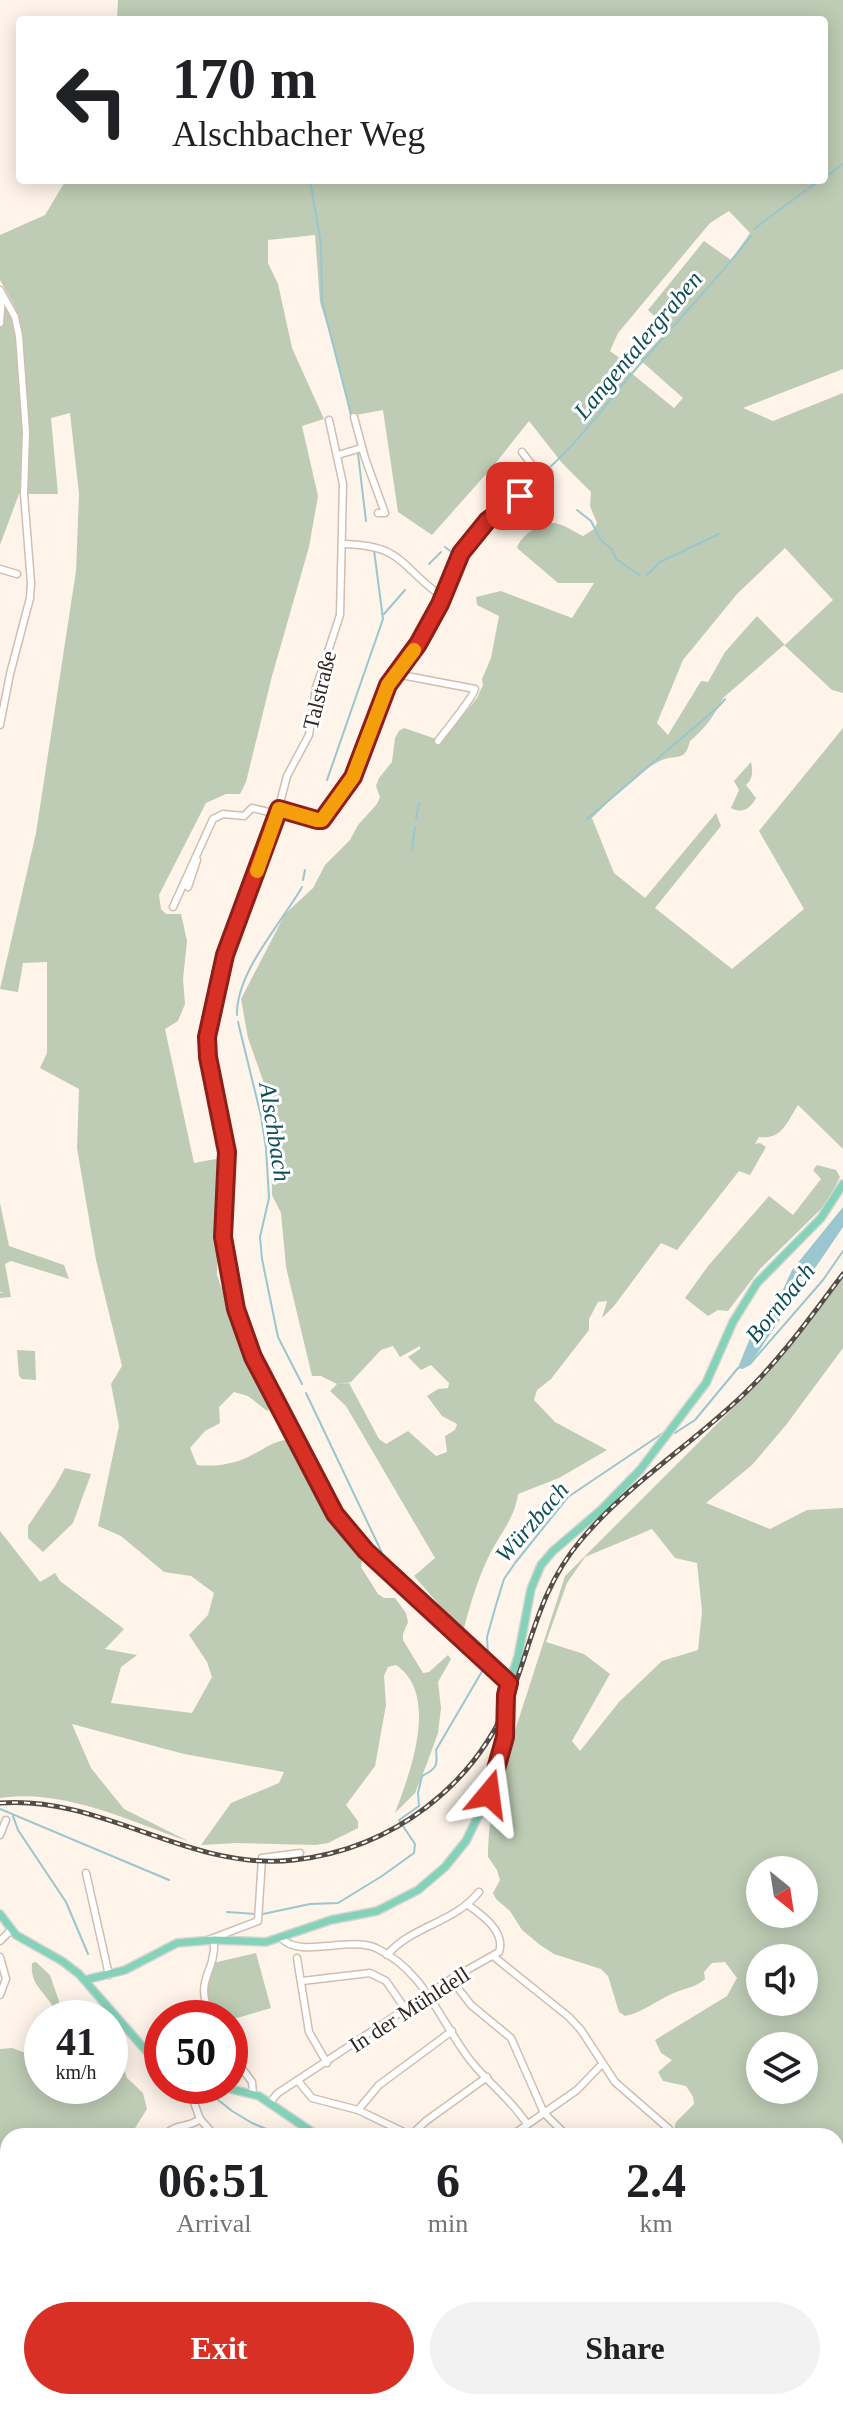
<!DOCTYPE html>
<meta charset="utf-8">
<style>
body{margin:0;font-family:Georgia,serif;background:#f2f2f2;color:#202124;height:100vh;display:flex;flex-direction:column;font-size:30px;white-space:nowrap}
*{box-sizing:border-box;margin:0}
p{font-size:26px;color:#757577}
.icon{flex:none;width:44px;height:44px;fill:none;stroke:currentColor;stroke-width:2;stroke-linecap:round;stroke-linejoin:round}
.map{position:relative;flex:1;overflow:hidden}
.side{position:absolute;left:0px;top:2128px;width:844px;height:282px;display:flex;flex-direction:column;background:#fff;border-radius:24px 24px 0 0;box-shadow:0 4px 20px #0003}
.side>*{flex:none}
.top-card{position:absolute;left:16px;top:16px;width:812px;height:168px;border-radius:8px;box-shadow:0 4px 20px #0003;background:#fff;color:#202124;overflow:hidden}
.needle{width:52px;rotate:150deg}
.controls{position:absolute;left:746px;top:1856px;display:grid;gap:16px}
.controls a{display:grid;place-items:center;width:72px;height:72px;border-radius:50%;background:#fff;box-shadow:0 4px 20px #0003;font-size:40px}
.speed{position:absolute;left:24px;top:2000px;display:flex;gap:16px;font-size:40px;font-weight:700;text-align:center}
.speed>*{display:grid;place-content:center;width:104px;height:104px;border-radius:50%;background:#fff;box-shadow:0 4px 20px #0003;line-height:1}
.speed small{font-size:20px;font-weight:400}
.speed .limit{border:12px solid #d22;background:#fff;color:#111}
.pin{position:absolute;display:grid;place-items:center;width:68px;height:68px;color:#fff;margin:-34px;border-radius:16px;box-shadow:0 4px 12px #0006}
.me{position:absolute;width:88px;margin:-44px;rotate:16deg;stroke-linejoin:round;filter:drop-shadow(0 0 6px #0008)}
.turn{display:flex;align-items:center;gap:28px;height:168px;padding:0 24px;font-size:36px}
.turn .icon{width:104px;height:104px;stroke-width:2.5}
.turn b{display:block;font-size:56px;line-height:68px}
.eta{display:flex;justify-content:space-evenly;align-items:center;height:136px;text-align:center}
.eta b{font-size:48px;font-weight:700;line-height:56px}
.primary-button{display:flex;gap:16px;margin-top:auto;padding:16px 24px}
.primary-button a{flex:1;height:92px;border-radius:48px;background:#d93025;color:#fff;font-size:32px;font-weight:700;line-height:92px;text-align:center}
.primary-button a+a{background:#f2f2f2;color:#202124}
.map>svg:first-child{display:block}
.green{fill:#beccb5;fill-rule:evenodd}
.water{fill:#9ac6cf}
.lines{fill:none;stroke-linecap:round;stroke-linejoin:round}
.stream{stroke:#9ac6cf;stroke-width:2}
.minor-casing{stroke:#d0beae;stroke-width:9}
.major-casing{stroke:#d5d4d3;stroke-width:10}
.minor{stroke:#fff;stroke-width:6}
.major{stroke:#84d3b8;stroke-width:7}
.rail-casing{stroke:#544d46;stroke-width:5}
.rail{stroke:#fff;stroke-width:2;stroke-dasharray:6;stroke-linecap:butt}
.route-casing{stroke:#8d1f18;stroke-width:20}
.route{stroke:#d93025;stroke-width:14}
.slow{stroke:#f59e0b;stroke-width:14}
.labels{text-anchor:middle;stroke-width:6;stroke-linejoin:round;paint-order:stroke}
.street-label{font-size:22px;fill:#2e2721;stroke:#fff}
.water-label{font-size:24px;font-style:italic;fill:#0e4e58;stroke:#fff}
</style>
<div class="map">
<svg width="843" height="2409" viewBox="0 0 843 2409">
<rect width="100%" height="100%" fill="#fef4ea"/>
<g class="green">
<path d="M118,0h725v369l-100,39 30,13 70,-28v300l-11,-3 -48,-45 -61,53c-7,15 -18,31 -33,43 -5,21 -12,13 -28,19 -27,12 -49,38 -70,58l22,55 31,25 71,-85 5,13 -66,82 77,61 72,-60 -45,-78 84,-103v421l-45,-44c-11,17 -16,35 -39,32l-4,7 5,-1 6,4 -16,28 -11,-4 -62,79 -16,-7 -47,63 -12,12 5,-17 -9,1 -9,17v11l-38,49 -14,11 -3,10 21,22 52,28 -48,28 -41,16c-3,23 -17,39 -27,58 -13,25 -21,53 -28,80l-49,-56 21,-18 -89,-152 -16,-15 7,-7 -16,-8h-9l-26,-109 -5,-54 -9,-18 -1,-54 -10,-37 3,-21 -16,-45 -7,-39 44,-85 28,-26 12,-23 25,-25 8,-15 19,-21 3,-7 -4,-11 3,-8 13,-16 3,-24 4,-7 5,-3 38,13 35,-43 6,-13 -1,-6 9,-21 8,-42 -22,-11 -1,-8 25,-6 71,27 22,-35h-36l-41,-35c4,-13 22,-25 36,-25 9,0 21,9 30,13l11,-7 3,-6 -7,-17 1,-14 -29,-29 -33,-42 -34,43 -63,71 -34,-23 -15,-102 -33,6 -13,-58 -17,-56 -5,-67 -47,5v23l10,21 14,64 32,71 -22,7 16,70 -9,51 -37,129 -26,106 -6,12h-14l-20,9 -47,92 2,14 5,5h15l6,27 -4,38 2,25 -7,17 -13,8 29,134 27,-5 1,2 -5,115 29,81 26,51 -5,4 -19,-15 -14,-4 -15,15 1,16 -15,8 -15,17 7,17c20,2 39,-1 57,-11 12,-6 22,-15 36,-14l36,68 37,47 -2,12 17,27 6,4h11l11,15 2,9 -5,12v6l20,33 6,-1 19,-17 3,4 -13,23 3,26 -3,25 -12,33 -11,27 -20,20c15,-40 45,-118 1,-148l-8,2 -4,9 2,29 -11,61 -29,39 12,16v7l-30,15 -13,2 -79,-2 -35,2 30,-42 48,-20 5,-11 -100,-18 -112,-30 19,44 33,41 64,32c-59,-20 -125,-53 -188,-43v-267l40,51 15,-9 5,8 64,48 -19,20 32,6 -16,12 -10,36 81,10 20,-36 -5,-15 -18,-27 19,-20 6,-22 -23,-17 -27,-4 -43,-36 -23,-10 21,-100 -8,-42 11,-18 -26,-106 -19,-112 2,-59 -39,-21 7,-15v-91l-24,1 -5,29 -18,-3 36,-156 40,-262 3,-77 -9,-81 -19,5 7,76h-39l-19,51v-228l6,-10 10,2 -16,-29v-45l45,-20 21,-35h758v-160h-707zM729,211l21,22 -19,27 -27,-19 -56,69 20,20 -28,30 43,38 -9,10 -44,-36 2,-5 -22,-16 8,-18 92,-110zM785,548l48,52 -48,45 -28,-29 -32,36 -17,30 -7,-1 -33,54 -11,-12 26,-63 54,-66zM393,1346l7,11 20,-11v3l-12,8 13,13 10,-5 18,18 -1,5 -10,1 -11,7 15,20 15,8 -2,6 -10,6 2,16 -11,4 -28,-25 -22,13 -7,-5 -30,-56 -11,1 13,-2 30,-32z"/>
<path d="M751,762c2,9 2,17 -5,23l10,13c-6,11 -14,16 -25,10l8,-18 -5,-9z"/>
<path d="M817,1165l19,5 4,7 -13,26 -67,66 -32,42 -10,-1 -10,6 -23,-18 23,-32 61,-70 24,19 28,-36 -8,-9z"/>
<path d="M0,1203l9,43 55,19 5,14 -58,-18 -6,3 6,33 -11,1v-5h4l-4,-1z"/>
<path d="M843,1279v69l-57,77 -34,40 -46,38 64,26 37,-19 36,-2v750l-7,-1v-121h-168l5,-3 3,-11 18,-18 -1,-7 -7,-11 -23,-5 -5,-9 14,-12 -11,-7 -6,-13 72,-44 10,-18 -12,-16 -13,1 -8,9 1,7c-8,8 -20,9 -31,14 -17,7 -30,19 -49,23l-6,-4 -11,-36 -7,-7 -47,-15 -14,-9 -18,-15 -12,-19 -14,-12 -3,-6 7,-13 -3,-10 -9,-13c0,-23 3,-45 8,-68l69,-213 204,-204zM652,1529l23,29 22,5 5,48 -4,39 -36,11 -43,41 -39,49 -8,-10 38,-67 -26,-20 -38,-12 21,-59 18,-26zM760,1870h44v44h-44zM760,1958h44v44h-44zM760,2046h44v44h-44z"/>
<path d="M17,1350l18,1 1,29 -14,-1 -3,-3z"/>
<path d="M65,1468l26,6 -18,49 -30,29 -15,-14v-12l27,-40z"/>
<path d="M256,1953l15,55 -41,12v-2h-17c-7,-20 -8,-35 0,-55z"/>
<path d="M36,1962l14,13 11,32 10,2 4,9h-23v-13c-10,-16 -22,-21 -20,-42z"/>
<path d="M12,2048l22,8 8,-1v31h68v-29l12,6 5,15 16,15 4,16 -17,27h-122v266h161v7h-169v-360z"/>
<path d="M414,2402h96l3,7h-103z"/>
</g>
<path class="water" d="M843,1207v20l-93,137 -13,6 13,-32 30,-42 12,-26z"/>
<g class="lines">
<g class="stream">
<path d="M824,178l19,-14"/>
<path d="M310,180l11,64 1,58 30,116"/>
<path d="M809,188l12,-8"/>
<path d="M754,229l52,-39"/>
<path d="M358,454l8,67"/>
<path d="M547,470c32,-29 55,-61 82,-93 40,-48 84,-92 122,-141"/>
<path d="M577,510l14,11 9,18 12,11 4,9 23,16"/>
<path d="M445,547l8,6 4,-1 24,-30 15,-13"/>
<path d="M429,564l12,-12"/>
<path d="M647,575l13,-13 59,-28"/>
<path d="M384,614l21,-24"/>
<path d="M719,706l6,-7"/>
<path d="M327,780l56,-161 -9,-69"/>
<path d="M416,819l3,-16"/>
<path d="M587,819l131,-112"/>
<path d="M412,850l3,-23"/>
<path d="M303,880l2,-10"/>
<path d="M237,1015c-1,-43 44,-91 65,-128"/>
<path d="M238,1022l23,94 5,32 3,50 -9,39 2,22 16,78 24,47"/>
<path d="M742,1368l8,-4 73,-84 20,-29"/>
<path d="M306,1393l77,162 24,22 -2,3 14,11"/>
<path d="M675,1433l20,-13 43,-52"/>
<path d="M412,1599l47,43"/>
<path d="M0,1809l169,71"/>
<path d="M13,1816l5,14 48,72 22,52"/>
<path d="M227,1912l29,2"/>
<path d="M263,1914l47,-10 28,-1 44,-27 32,-23 1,-9 -16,-24 20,-14 -1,-13 4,-17c14,-7 16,-10 14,-26l48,-82 4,-12 -1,-19 9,-32 8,-26 11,-16 53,-66 95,-64"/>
<path d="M201,2086l31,25 20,12 31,13"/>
<path d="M836,2201l7,-2"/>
<path d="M465,2402l3,7"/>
<path d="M400,2409l5,-7"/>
</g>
<defs>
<g id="minor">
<path d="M0,290l15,27 4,19 7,96 -2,62 7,89 -1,15 -20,76 -10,51"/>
<path d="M0,323l2,-28"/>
<path d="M354,417l11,41 20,55h-7"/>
<path d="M329,420l14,64 -3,131 -24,73 -7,47 -22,41 -10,38 -52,141 -18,82 1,20 19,95 -4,93 9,48 15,49 88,172 31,37 143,132"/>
<path d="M522,452l20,26"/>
<path d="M338,455l23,-7"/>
<path d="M343,544c62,1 57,24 100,53"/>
<path d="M0,569l17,5"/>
<path d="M396,674l79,15c-2,9 -29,41 -37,52"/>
<path d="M279,809l38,11 8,-2 7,-14 21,-27 32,-84 33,-49 22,-40 21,-51 32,-38 56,-43"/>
<path d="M188,887l9,-27"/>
<path d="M173,907l40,-88 10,-5 21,2 8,-8 25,6"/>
<path d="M0,1835l6,-15"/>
<path d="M86,1873l23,102"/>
<path d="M281,1938c19,21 67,-2 95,10 49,23 63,72 94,112 18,23 41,39 57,64"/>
<path d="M208,1940l50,-19 4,-63 38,-5"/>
<path d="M0,1941l11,-11"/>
<path d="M387,1955c26,-30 66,-31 92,-63"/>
<path d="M493,1956l76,61 12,13 34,52 54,47"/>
<path d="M0,1957l6,22 -6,16"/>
<path d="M297,1958l12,74 18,31"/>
<path d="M451,1979l20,26 40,33 33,75 23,23"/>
<path d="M302,1981l68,-8 16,8 20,29"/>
<path d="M211,2018c-18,-42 5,-42 3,-78"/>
<path d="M230,2052l22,30 1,12"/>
<path d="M299,2082l13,16 46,12 54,26"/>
<path d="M188,2086l12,33 15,17"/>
<path d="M270,2102l8,-9 173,-114 48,-27c7,-20 -17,-37 -31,-47"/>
<path d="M358,2110l21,-25 73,-54"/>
<path d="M411,2135l15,-14 61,-44"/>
<path d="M163,2136c17,-15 22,-6 37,-17"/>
<path d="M511,2136l66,-46 25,-26"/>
<path d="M836,2290l7,1"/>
<path d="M836,2338l3,15"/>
<path d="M203,2402l1,7"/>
<path d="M523,2402l3,7"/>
<path d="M574,2402l5,7"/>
<path d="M604,2402l7,7"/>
<path d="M635,2402l8,7"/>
<path d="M729,2402l6,7"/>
<path d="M753,2402l7,7"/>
<path d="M238,2407l34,-1 9,3"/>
<path d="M305,2409l4,-7"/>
<path d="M405,2409l5,-7"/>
</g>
<g id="major">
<path d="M0,1914l16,21 46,26 17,13 83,95"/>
<path d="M85,1980l40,-10 52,-27 37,-3 52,2 65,-22 46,-9 41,-21 27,-23 21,-26 23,-47 16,-57 2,-48 11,-32 13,-68 10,-24 12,-14 48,-41 39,-40 66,-87 27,-61 24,-39 64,-65 22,-34"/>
<path d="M219,2086l40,10 59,40"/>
<path d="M498,2402l2,7"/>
</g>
</defs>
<use href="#minor" class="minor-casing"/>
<use href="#major" class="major-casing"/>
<use href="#minor" class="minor"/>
<use href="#major" class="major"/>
<defs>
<path id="rail" d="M0,1803c103,-8 190,69 294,57 98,-11 182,-74 218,-167 21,-56 29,-106 69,-153 46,-55 110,-95 162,-145 38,-36 69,-80 100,-121"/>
</defs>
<use href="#rail" class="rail-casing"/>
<use href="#rail" class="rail"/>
</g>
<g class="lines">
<defs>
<path id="route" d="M489,1794l16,-57 1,-42 3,-12 -143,-132 -31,-37 -82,-157 -17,-48 -13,-72 4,-85 -19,-95 -1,-20 18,-82 54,-146 38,11h5l31,-43 35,-92 30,-41 22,-40 21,-51 26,-32 33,-25"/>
</defs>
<use href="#route" class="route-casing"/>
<use href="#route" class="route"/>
<path class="slow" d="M257,871l22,-62 38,11h5l31,-43 35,-92 26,-35"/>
</g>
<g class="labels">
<g class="street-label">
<text transform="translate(319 690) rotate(-76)" y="8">Talstraße</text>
<text transform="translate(409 2009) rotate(-33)" y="8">In der Mühldell</text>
</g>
<g class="water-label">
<text transform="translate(638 345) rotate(-50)" y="8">Langentalergraben</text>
<text transform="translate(275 1132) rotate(81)" y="8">Alschbach</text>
<text transform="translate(780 1303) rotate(-51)" y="8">Bornbach</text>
<text transform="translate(532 1522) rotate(-49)" y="8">Würzbach</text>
</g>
</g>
</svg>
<div class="controls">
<a><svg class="needle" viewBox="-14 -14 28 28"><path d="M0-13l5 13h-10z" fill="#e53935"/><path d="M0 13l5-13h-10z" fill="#757577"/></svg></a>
<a><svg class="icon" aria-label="sound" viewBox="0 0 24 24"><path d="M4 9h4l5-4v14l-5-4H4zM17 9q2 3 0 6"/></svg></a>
<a><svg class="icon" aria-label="layers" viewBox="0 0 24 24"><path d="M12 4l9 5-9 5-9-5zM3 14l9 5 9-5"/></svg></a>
</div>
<div class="speed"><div>41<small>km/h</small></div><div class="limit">50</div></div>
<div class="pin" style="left:520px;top:496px;background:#d93025"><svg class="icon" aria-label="arrive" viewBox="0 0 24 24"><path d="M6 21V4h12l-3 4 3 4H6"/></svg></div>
<svg class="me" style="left:489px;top:1794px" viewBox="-20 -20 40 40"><path d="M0-17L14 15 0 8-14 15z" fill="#d93025" stroke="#fff" stroke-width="4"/></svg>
<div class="top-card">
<div class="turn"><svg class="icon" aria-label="left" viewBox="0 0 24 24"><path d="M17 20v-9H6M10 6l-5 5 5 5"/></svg><div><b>170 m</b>Alschbacher Weg</div></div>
</div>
<section class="side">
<div class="eta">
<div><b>06:51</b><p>Arrival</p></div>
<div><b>6</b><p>min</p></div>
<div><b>2.4</b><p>km</p></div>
</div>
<div class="primary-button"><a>Exit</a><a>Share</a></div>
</section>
</div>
